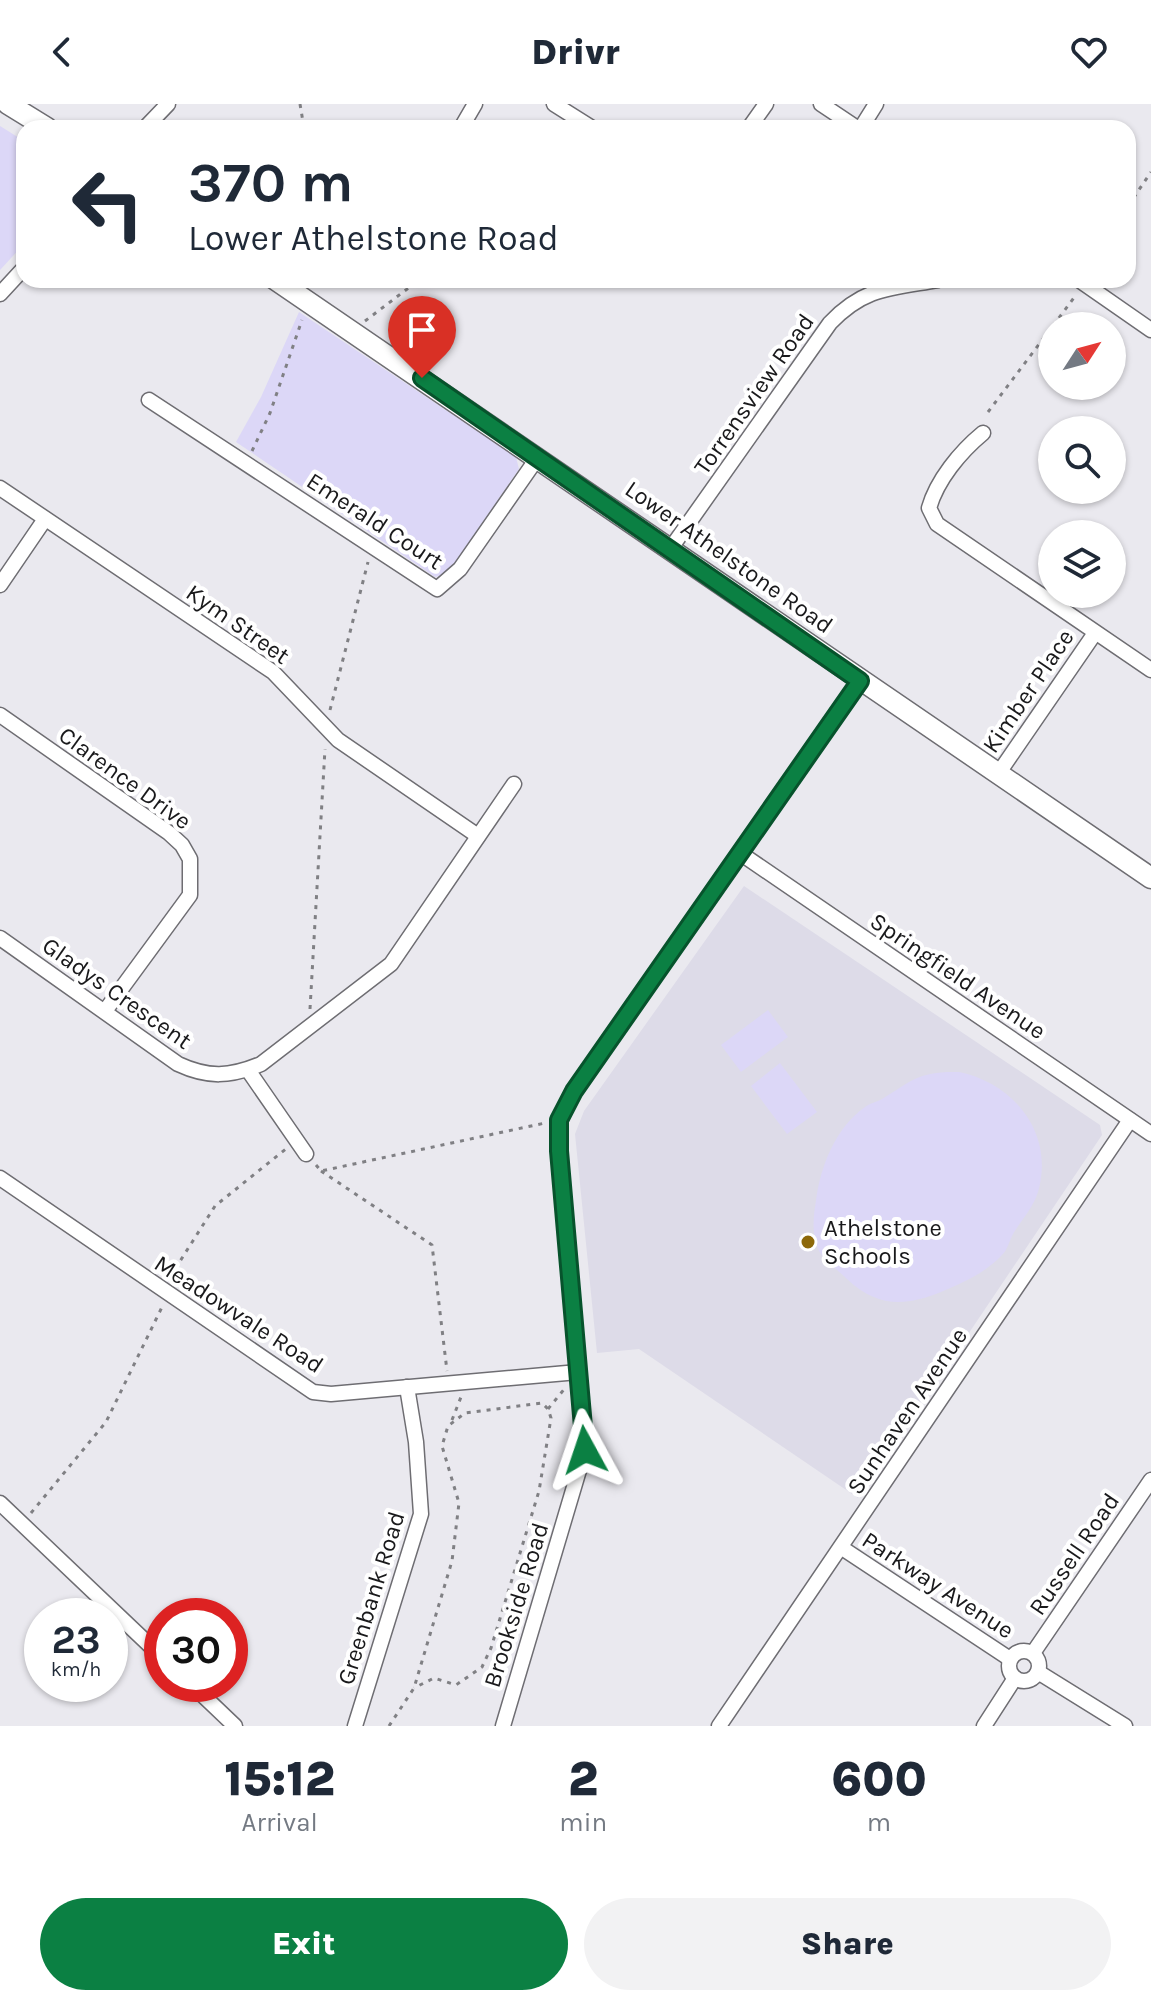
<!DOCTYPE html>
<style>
body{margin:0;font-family:Karla,sans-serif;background:#f2f2f3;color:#1f2937;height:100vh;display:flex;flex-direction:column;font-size:30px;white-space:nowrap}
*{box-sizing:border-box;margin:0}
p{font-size:26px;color:#747a83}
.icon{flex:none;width:44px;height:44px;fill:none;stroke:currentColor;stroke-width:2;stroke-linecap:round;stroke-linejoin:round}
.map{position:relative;height:1622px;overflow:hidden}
.sheet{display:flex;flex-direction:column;background:#fff;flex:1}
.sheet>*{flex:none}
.guide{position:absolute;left:16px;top:16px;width:1120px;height:168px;border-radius:24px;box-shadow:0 2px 6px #0004;background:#fff;color:#1f2937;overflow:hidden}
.needle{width:52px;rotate:54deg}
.tools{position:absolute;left:1038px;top:208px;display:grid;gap:16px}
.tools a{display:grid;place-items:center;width:88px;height:88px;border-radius:50%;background:#fff;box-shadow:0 2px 6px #0004;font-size:40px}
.speed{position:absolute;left:24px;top:1494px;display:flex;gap:16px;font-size:40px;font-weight:700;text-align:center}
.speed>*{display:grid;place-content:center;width:104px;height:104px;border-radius:50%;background:#fff;box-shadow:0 2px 6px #0004;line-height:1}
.speed small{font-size:20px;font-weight:400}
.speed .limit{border:12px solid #d22;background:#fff;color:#111}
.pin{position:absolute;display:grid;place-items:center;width:68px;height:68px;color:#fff;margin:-82px -34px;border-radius:50% 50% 50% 0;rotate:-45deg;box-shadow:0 0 8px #0007}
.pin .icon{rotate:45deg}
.me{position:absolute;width:88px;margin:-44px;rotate:355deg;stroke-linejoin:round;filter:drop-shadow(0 0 6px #0008)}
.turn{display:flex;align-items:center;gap:28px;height:168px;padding:0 40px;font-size:36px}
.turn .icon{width:104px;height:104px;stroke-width:2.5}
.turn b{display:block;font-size:56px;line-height:68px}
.eta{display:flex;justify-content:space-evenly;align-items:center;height:136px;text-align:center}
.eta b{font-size:48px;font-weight:800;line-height:56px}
.button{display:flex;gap:16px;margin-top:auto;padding:16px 40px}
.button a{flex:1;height:92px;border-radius:48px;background:#0b8043;color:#fff;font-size:32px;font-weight:800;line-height:92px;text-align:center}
.button a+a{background:#f2f2f3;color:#1f2937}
header{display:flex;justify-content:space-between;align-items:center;height:104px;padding:0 40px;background:#fff;font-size:36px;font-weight:800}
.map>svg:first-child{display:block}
.built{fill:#dddbe8}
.green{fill:#dcd7f7}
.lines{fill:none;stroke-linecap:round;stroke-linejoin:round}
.street-casing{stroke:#6e6d72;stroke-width:17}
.secondary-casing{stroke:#6e6d72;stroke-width:23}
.path{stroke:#808084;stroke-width:3;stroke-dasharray:4 6;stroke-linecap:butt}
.street{stroke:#fff;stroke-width:14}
.secondary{stroke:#fff;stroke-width:20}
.route-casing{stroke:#07532c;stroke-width:20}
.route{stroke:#0b8043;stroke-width:14}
.poi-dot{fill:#8d680a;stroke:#fff;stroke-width:3}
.labels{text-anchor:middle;stroke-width:8;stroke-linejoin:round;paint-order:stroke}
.street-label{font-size:24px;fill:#19191b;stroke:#fff}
.poi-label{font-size:24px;fill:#19191b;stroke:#fff;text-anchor:start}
</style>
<header><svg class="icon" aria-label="back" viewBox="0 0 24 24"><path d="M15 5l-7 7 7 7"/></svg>Drivr<svg class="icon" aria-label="heart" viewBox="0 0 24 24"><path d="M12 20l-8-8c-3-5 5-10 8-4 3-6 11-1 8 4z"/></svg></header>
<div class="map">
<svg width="1151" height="1622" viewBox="0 0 1151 1622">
<rect width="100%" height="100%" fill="#eae9ef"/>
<path class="built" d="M744,782l356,239 2,10 -244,363 -219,-149 -42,4 -22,-219 9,-23z"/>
<g class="green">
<path d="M0,22l24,15v103l-24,26z"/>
<path d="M299,208l217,145 3,12 -72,105 -12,3 -199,-135 25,-45z"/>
<path d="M768,906l20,27 -47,35 -20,-27z"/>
<path d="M780,959l37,49 -30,22 -36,-48z"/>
<path d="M959,968c55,11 96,62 79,120 -5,16 -16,27 -25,42 -4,7 -5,15 -11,21 -18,19 -38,27 -61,37 -37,15 -64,15 -94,-13 -8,-8 -20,-16 -26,-25 -10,-14 -8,-37 -5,-53 4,-34 20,-74 49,-94 5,-4 12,-5 17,-8 31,-19 37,-28 77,-27z"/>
</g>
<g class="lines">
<defs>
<g id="street">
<path d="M554,0l38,24"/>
<path d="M821,0l36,24"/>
<path d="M145,24l23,-24"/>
<path d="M461,24l14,-24"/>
<path d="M749,24l17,-24"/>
<path d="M861,24l15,-24"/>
<path d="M1079,176l72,50"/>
<path d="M0,190l24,-26"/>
<path d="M149,296l288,189 23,-20 78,-112"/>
<path d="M983,329c-23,19 -46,47 -54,75l8,16 214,146"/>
<path d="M0,384l273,184 65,68 140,96"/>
<path d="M671,444l159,-225c34,-36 61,-35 108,-43"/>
<path d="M0,481l45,-66"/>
<path d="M0,611l169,118 13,12 8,14v36l-85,116"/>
<path d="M998,670l97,-141"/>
<path d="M740,749l411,281"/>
<path d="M0,834l178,126c30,14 52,13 83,0l130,-100 123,-180"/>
<path d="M248,966l58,84"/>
<path d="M0,1074l313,214 18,2 247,-22"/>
<path d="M0,1399l162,154"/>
<path d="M842,1444l168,111"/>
<circle cx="1024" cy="1562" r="15"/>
<path d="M1033,1549l118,-173"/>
<path d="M1038,1568l87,54"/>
<path d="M191,1580l44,42"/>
<path d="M355,1622l66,-212 -5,-72 -9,-55"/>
<path d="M503,1622l82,-276 -26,-299v-31l15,-29 286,-410"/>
<path d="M719,1622l411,-606"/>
<path d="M984,1622l31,-48"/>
</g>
<g id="secondary">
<path d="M8,0l39,24"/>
<path d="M276,176l875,598"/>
</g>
</defs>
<use href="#street" class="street-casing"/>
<use href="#secondary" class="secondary-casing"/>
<g class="path">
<path d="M300,0l4,24"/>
<path d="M1128,102l23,-34"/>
<path d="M365,217l54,-41"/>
<path d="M1053,222l23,-31"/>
<path d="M988,308l64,-85"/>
<path d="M252,347l18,-38 32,-93"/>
<path d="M330,606l38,-148"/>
<path d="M310,905l15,-260"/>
<path d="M316,1061l5,6 224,-48"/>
<path d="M321,1067l111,74 15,126"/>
<path d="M170,1173l45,-71 72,-58"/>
<path d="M548,1305l18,-22"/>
<path d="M452,1316l9,-23"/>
<path d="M31,1409l75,-91 57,-117"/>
<path d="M389,1622l25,-38 38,-127 7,-58 -17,-57 6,-20 17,-13 77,-10 6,6 3,9 -12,73 -48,157 -9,19 -26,18 -22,-7 -20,10"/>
</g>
<use href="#street" class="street"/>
<use href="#secondary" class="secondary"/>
</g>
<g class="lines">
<defs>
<path id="route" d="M422,274l438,303 -286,410 -15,29v31l26,299"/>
</defs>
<use href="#route" class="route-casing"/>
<use href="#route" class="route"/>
</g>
<circle class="poi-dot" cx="808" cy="1138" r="8"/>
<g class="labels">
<g class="street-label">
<text transform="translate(754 290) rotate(-55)" y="8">Torrensview Road</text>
<text transform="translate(375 417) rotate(33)" y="8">Emerald Court</text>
<text transform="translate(729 453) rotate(35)" y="8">Lower Athelstone Road</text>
<text transform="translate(238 520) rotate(35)" y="8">Kym Street</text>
<text transform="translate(1028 587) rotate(-56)" y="8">Kimber Place</text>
<text transform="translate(125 674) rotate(36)" y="8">Clarence Drive</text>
<text transform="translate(958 872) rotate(34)" y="8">Springfield Avenue</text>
<text transform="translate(117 889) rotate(35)" y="8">Gladys Crescent</text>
<text transform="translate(239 1210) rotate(33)" y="8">Meadowvale Road</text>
<text transform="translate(907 1307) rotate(-56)" y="8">Sunhaven Avenue</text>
<text transform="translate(1074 1450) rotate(-56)" y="8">Russell Road</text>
<text transform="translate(938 1481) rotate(33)" y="8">Parkway Avenue</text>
<text transform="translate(371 1494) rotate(-73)" y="8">Greenbank Road</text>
<text transform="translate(516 1501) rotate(-73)" y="8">Brookside Road</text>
</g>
<g class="poi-label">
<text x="824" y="1132">Athelstone<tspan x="824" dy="28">Schools</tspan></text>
</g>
</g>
</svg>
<div class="tools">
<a><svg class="needle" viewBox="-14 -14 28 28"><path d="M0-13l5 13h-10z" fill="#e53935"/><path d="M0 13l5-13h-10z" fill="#747a83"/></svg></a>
<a><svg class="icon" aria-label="search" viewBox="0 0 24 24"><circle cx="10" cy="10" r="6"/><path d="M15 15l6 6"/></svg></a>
<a><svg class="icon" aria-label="layers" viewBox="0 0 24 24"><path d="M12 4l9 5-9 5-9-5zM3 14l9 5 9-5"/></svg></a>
</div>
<div class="speed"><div>23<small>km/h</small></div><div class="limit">30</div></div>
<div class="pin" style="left:422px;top:274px;background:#d93025"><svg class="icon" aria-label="arrive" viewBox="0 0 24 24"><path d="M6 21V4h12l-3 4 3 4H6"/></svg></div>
<svg class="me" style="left:585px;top:1346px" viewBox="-20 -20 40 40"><path d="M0-17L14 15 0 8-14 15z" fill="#0b8043" stroke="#fff" stroke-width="4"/></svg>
<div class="guide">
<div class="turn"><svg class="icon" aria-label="left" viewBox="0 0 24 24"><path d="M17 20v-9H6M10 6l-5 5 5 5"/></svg><div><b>370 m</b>Lower Athelstone Road</div></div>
</div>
</div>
<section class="sheet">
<div class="eta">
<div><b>15:12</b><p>Arrival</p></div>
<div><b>2</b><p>min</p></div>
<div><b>600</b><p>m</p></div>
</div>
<div class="button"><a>Exit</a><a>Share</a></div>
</section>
